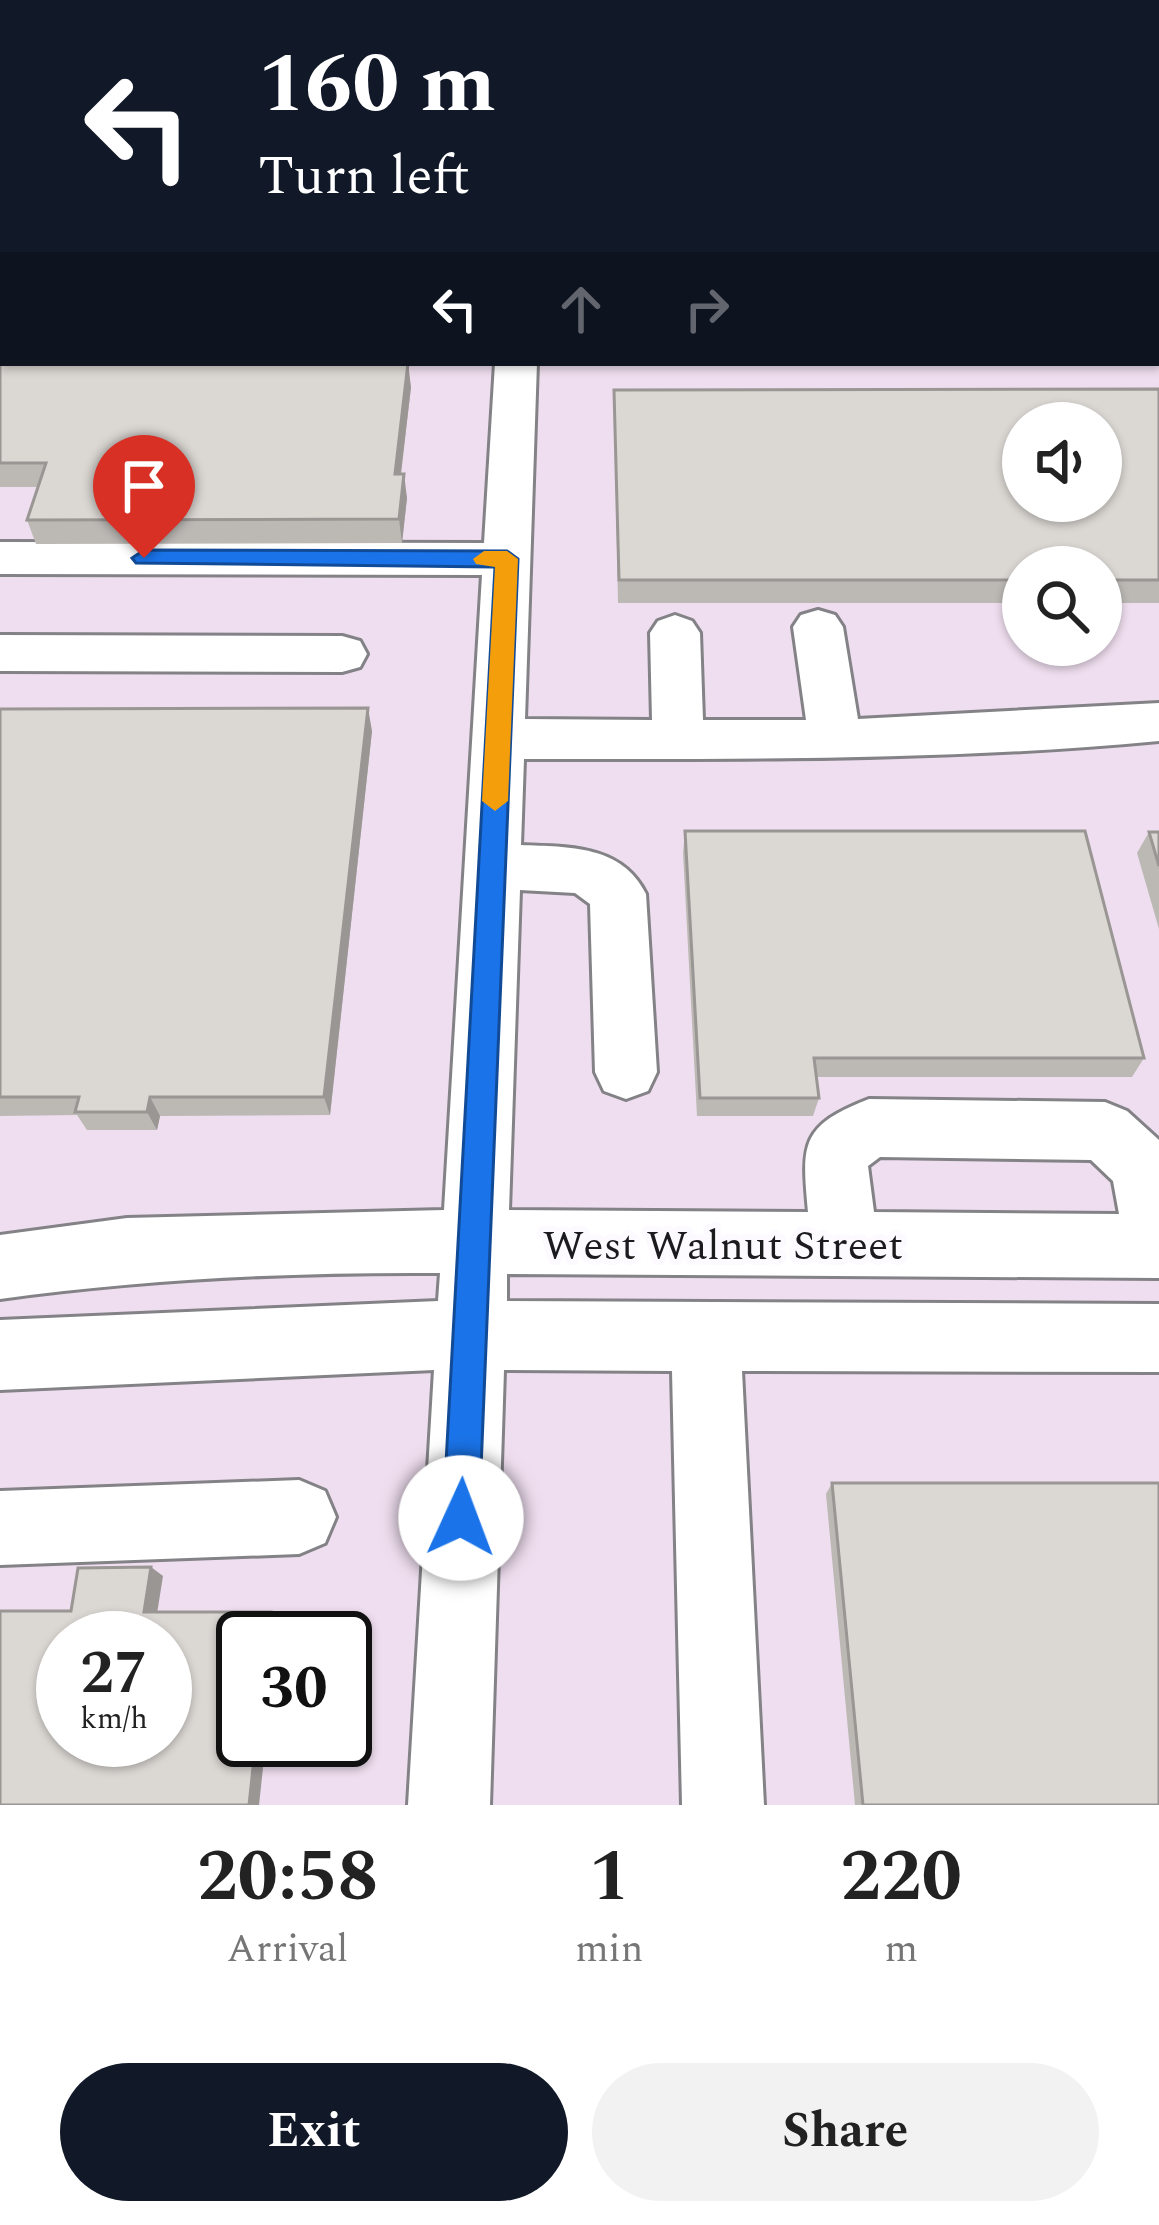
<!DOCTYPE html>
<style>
body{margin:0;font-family:Spectral,serif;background:#f2f2f2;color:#222;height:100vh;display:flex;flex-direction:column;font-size:45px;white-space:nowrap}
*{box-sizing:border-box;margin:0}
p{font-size:39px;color:#767676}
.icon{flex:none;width:66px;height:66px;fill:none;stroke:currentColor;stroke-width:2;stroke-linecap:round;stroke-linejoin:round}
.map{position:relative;height:1805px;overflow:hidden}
.details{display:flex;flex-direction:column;background:#fff;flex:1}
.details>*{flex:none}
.guide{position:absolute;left:0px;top:0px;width:1161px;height:366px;box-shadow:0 3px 9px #0004;background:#111827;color:#fff;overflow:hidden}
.tools{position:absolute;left:1002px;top:402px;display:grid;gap:24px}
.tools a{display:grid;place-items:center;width:120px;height:120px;border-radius:50%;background:#fff;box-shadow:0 3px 9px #0004;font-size:60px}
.speed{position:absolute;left:36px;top:1611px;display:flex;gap:24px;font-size:60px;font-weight:700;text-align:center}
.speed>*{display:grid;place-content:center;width:156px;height:156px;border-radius:50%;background:#fff;box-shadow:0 3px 9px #0004;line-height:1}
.speed small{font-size:30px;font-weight:400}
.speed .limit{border:6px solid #111;border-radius:18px;background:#fff;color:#111}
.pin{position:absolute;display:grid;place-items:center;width:102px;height:102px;color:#fff;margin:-123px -51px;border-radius:50% 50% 50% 0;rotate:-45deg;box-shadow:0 0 12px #0007}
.pin .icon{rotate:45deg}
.me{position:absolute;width:132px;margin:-66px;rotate:2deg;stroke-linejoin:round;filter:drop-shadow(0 0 9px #0008)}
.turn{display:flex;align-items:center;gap:42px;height:252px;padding:0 60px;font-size:54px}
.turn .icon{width:156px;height:156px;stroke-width:2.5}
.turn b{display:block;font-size:84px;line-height:102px}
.lanes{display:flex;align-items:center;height:114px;padding:0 60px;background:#0003;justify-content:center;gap:60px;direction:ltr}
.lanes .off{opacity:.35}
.eta{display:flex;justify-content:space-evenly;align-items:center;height:204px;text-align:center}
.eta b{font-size:72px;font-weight:700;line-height:84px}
.primary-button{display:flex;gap:24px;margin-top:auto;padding:24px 60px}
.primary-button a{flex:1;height:138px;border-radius:72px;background:#111827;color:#fff;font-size:48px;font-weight:700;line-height:138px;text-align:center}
.primary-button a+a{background:#f2f2f2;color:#222}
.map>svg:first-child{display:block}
.industrial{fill:#efdeef;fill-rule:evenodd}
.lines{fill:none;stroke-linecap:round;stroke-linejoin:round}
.minor-casing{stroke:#838286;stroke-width:6}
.minor{fill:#fff;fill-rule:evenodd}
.wall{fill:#bcb9b5}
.shaded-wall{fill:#999694}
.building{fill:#dbd7d3;stroke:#999694;stroke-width:3;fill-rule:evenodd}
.route{fill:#1a73e8;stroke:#114b97;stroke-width:3}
.slow{fill:#f59e0b}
.labels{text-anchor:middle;stroke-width:12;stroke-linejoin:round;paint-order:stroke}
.street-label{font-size:42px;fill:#1b1a1c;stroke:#fcfaff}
</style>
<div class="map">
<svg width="1159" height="1805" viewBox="0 0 1159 1805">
<rect width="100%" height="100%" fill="#eeedf2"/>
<path class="industrial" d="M0,0h1159v1805h-1159zM3,3h1155v360h-1155zM1023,423h78v78h-78zM1023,567h78v78h-78zM63,1638h102v102h-102zM243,1638h102v102h-102z"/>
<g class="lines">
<defs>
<g id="minor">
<path d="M27,0h32l-34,3z"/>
<rect x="519" y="0" width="32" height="3"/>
<rect x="1158" y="46" width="1" height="20"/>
<path d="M3,74v26h-3v-25z"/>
<rect x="1158" y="336" width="1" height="24"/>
<path d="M495,363h42l-12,356 127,1 -2,-87 8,-12 17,-6 17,6 8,12 3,87h103l-13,-93 8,-12 17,-5 17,5 8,12 15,92 301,-16v38c-211,20 -423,18 -635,18l-3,86c48,2 101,0 125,49l11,178 -9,19 -22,8 -22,-8 -9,-19 -5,-168 -15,-11 -55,-3 -11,320 299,2c-6,-67 -9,-86 61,-113l236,3 22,9 32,29v138l-652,-4v27l652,3v68l-417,-1 22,434h-82l-10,-434 -168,-1 -14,435h-82l26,-435 -434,20v-70l438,-19 2,-28c-148,-1 -294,6 -440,26v-64l127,-17 317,-8 38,-635 -482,-1v-32l484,1zM880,1157l211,3 22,21 6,33 -245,-2 -6,-46z"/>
<path d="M0,635l342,1 18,5 7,13 -7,13 -18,5 -342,-1z"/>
<path d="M299,1480l26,11 11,26 -11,26 -26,11 -299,11v-74z"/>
</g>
</defs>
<use href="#minor" class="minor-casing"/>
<use href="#minor" class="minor"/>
</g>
<g class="wall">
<path d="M615,0h544v11l-1,-8h-543z"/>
<path d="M3,215v123h-3v-116z"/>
<path d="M0,364l411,23 -10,87 6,24 -5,45 -366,1 -9,-24 11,-33h-38z"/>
<path d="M1159,389v214h-58v-36h-78v36h-405l-4,-213z"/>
<path d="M0,709l372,22 -42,384 -170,1 -3,14h-70l-10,-15 -77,1z"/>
<path d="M685,831l459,227 -12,19h-316l3,21 -6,18h-116l-14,-263z"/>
<path d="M1149,832h10v97l-22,-76z"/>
<path d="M832,1483l327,322h-304l-29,-311z"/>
</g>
<g class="shaded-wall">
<path d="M5,0h22l-1,3h-23z"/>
<path d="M3,4v46l-3,6v-46z"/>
<path d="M408,363l3,24 -13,111 -3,-24z"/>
<path d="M404,474l3,24 -5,45 -3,-24z"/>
<path d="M368,708l4,23 -42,384 -6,-18z"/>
<path d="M150,1097l10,19 -3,14 -10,-18z"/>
<path d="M151,1567l12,9 -7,44 -12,-8z"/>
<path d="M271,1612l9,8 -2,18h-10z"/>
<path d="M256,1740h10l-7,65h-10z"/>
</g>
<g class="building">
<path d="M132,0h317v3h-318z"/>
<rect x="1158" y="74" width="1" height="231"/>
<path d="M3,215v99h-3v-92z"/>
<path d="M408,363l-13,111h9l-5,45 -372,1 19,-57h-46v-99z"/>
<path d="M1159,389v191h-58v-13h-78v13h-404l-5,-190zM1023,423h78v78h-78z"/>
<path d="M368,708l-44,389h-174l-3,15h-72l4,-15h-79v-388z"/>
<path d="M685,831h400l59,227h-330l5,40h-119z"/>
<path d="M1149,832h10v34z"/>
<path d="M832,1483h327v322h-296z"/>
<path d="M151,1567l-7,45h127l-3,26h-25v102h13l-7,65h-249v-194h71l7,-43zM63,1638h102v102h-102z"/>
</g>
<path class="route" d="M144,550l363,1 11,8 -39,959 -5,12 -13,5 -12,-5 -6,-12 52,-951 -359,-4 -4,-5z"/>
<path class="slow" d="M507,551l11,8 -10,242 -13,10 -13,-10 13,-234 -19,-3 -3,-5 11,-8z"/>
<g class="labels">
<g class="street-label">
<text x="723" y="1259">West Walnut Street</text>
</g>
</g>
</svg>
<div class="tools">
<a><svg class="icon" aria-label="sound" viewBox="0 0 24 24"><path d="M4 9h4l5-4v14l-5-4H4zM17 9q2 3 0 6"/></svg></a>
<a><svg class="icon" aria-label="search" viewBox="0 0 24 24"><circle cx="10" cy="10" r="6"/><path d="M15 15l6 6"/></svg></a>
</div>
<div class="speed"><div>27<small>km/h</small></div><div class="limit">30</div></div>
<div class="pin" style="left:144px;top:558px;background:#d93025"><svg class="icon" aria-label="arrive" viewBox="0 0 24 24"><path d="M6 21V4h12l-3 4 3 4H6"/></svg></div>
<svg class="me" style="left:461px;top:1518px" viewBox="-20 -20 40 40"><circle r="19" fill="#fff"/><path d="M0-13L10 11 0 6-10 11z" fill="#1a73e8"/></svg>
<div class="guide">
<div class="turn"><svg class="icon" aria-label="left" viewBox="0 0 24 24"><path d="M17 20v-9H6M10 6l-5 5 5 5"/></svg><div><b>160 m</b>Turn left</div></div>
<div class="lanes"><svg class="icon" aria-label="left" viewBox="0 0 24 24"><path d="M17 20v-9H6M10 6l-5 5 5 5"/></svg><svg class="icon off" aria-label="ahead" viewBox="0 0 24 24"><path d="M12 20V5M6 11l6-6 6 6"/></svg><svg class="icon off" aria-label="right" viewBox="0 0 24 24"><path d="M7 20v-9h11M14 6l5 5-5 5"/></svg></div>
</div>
</div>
<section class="details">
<div class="eta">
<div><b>20:58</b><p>Arrival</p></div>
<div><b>1</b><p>min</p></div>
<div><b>220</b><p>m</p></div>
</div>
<div class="primary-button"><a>Exit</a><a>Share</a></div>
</section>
